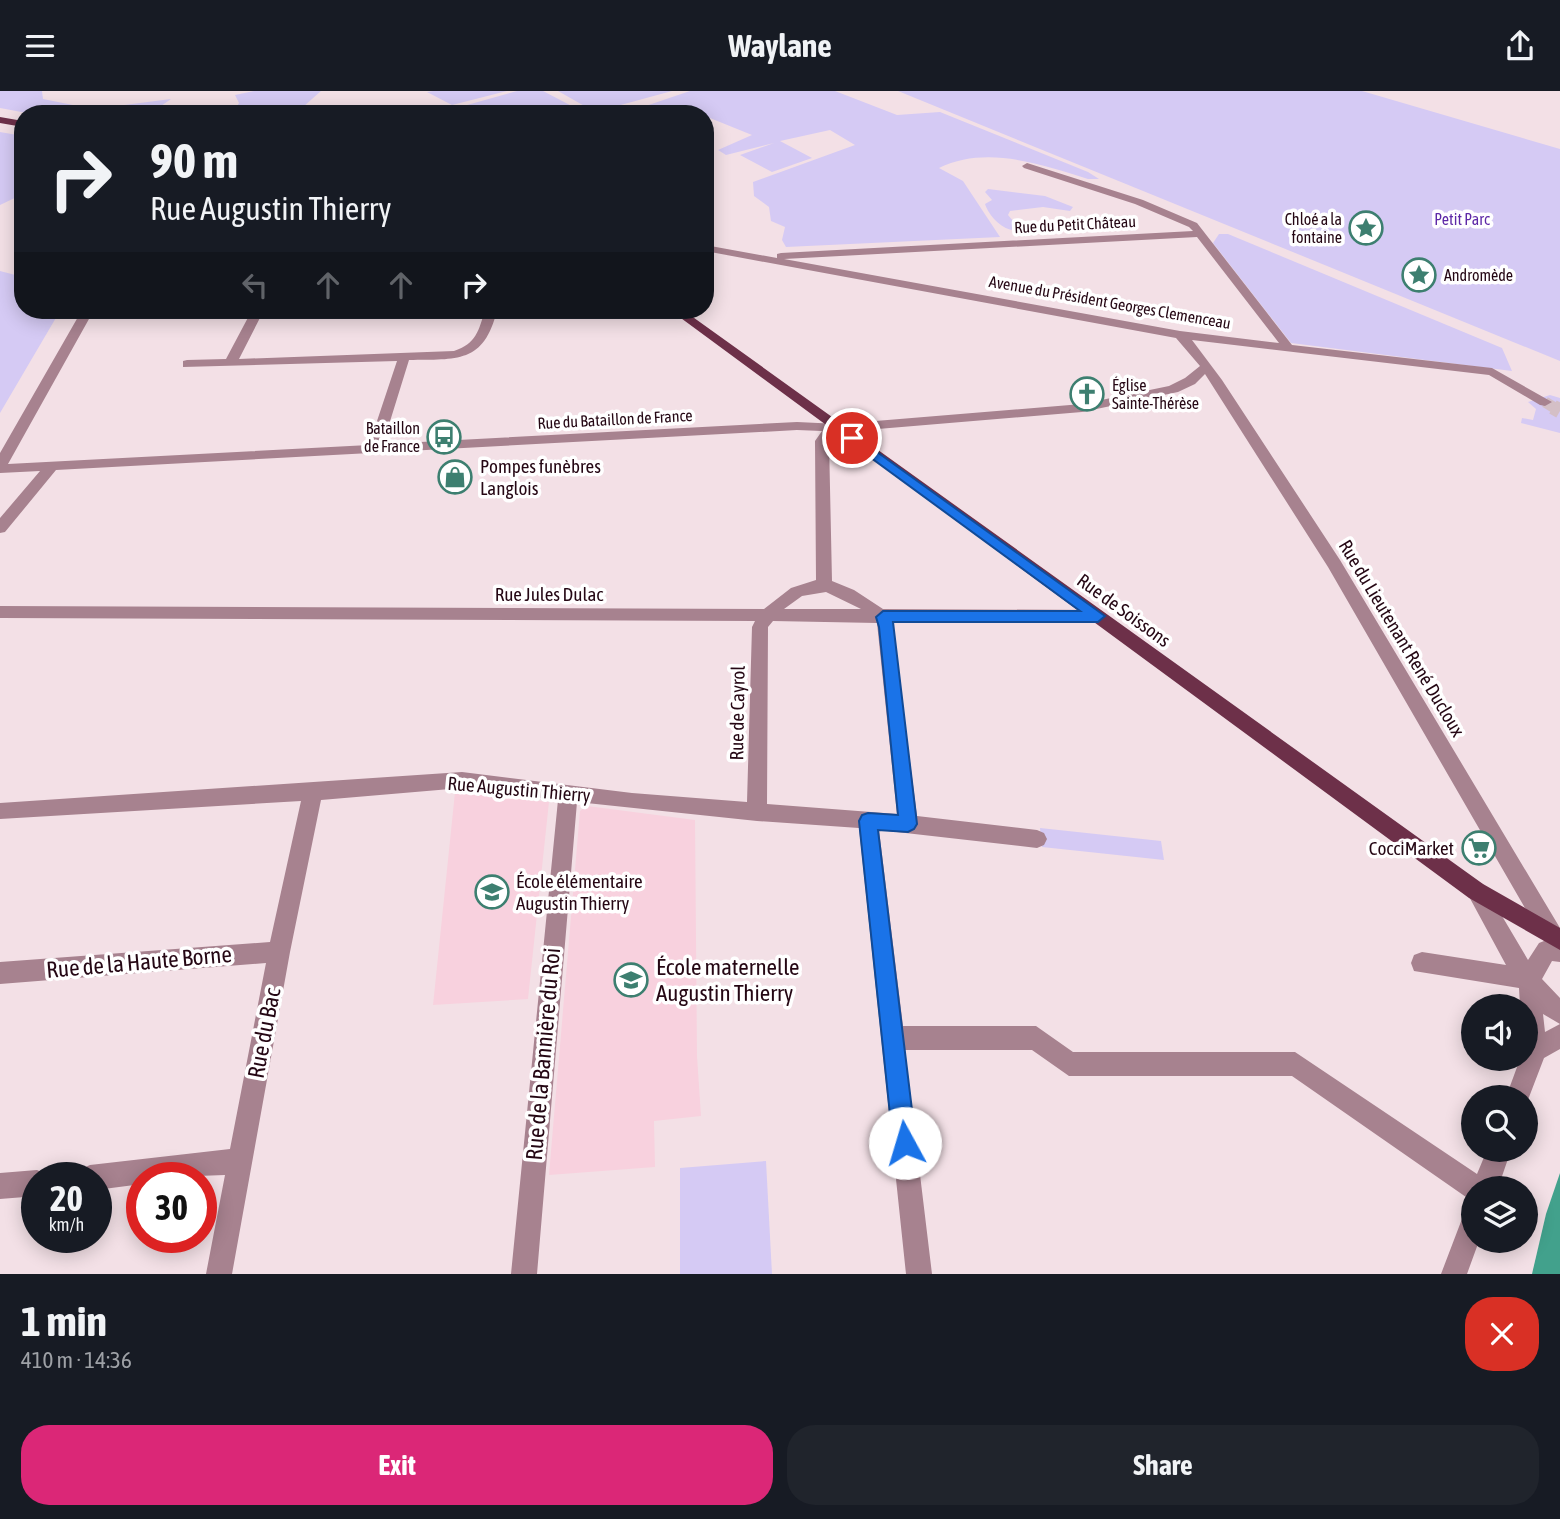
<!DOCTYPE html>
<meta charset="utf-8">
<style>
body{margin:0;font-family:"Asap Condensed",sans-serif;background:#20242c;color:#f1f3f6;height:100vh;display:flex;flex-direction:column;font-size:26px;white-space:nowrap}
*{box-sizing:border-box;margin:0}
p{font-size:23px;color:#9ea1a6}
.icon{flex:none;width:38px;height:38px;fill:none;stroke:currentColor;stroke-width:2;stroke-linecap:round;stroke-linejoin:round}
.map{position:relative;height:1183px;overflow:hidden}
.drawer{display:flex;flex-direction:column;background:#171b24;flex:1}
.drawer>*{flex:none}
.guide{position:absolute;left:14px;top:14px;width:700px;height:214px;border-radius:28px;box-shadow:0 4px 18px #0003;background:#171b24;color:#f1f3f6;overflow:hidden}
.controls{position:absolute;left:1461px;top:903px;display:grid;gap:14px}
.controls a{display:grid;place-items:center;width:77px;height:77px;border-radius:50%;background:#171b24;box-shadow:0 4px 18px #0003;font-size:35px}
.speed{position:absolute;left:21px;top:1071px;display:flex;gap:14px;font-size:35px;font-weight:700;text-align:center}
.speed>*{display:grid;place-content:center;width:91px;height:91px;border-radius:50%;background:#171b24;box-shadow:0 4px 18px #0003;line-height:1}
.speed small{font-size:18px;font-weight:400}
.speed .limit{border:10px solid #d22;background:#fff;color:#111}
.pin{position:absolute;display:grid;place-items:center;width:60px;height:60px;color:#fff;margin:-30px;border:4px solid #fff;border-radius:50%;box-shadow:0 2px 7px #0007}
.me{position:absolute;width:77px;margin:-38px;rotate:354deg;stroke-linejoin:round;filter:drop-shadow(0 0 5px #0008)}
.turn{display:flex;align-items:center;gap:24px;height:147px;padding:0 21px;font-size:32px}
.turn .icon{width:91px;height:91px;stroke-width:2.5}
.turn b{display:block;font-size:49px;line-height:60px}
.lanes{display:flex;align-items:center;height:66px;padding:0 21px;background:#0003;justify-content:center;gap:35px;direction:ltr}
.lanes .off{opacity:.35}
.round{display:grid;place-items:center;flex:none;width:74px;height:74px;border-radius:28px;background:#20242c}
.summary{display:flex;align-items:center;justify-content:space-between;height:119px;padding:0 21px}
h1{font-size:42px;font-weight:700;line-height:52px}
.primary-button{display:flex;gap:14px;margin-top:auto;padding:14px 21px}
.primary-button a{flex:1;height:80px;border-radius:28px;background:#db2777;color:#fff;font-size:28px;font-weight:700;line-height:80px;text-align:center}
.primary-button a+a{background:#20242c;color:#f1f3f6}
header{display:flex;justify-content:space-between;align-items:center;height:91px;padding:0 21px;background:#171b24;font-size:32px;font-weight:700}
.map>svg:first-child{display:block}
.built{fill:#f8d1de}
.green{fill:#d5caf4}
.water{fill:#42a18c}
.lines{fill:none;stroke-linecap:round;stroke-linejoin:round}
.minor-tunnel-far1{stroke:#d4bfc6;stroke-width:11;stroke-dasharray:11 6;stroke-linecap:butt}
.minor-tunnel{stroke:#d4bfc6;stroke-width:15;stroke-dasharray:15 7;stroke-linecap:butt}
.minor{fill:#a7828f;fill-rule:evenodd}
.major{fill:#6d3049;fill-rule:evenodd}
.route{fill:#1a73e8;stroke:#114b97;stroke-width:2}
.labels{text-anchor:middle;stroke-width:7;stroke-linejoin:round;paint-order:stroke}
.far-poi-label{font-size:16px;fill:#250714;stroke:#fff;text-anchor:end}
.far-park-label{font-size:16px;fill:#5e29a7;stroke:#fff}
.far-street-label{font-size:16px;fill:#250714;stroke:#fff}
.poi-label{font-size:19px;fill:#250714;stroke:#fff;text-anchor:start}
.street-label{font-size:19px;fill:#250714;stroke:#fff}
.near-street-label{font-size:23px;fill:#250714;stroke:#fff}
.near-poi-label{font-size:23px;fill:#250714;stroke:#fff;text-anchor:start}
</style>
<header><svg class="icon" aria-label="menu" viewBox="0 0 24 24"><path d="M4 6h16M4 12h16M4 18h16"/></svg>Waylane<svg class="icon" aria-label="share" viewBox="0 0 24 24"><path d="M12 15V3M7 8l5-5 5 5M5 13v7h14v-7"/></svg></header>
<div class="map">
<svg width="1560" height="1183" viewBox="0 0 1560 1183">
<rect width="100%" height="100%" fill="#f3e0e6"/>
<g class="built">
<path d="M455,701l94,10 -21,197 -95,6z"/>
<path d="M587,715l108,14 2,236 4,60 -47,5 1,46 -106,8 31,-364z"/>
</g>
<g class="green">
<path d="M0,0h42l1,8 50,10 78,-10 -10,7 9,-1 3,3 -18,3 3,3h-126l-32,-6z"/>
<path d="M254,0h67l-18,16 22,7h-93l7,-11 -4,-8z"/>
<path d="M433,0h74l-55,14 -25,-13z"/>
<path d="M517,0h26l44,23h-152z"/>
<path d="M558,0h114l-77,21z"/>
<path d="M690,0h145l62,24 43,-3 148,60 11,7h-11c-47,-15 -102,-34 -149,-11l24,13 37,56 -214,10 -4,-7 3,-13 -14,-6 -2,-14 -15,-11 -1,-14 102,-37 -25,-15 -50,11 32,17 -40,14 -32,-17 34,-12 -48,12 -8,-5 34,-15 -47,-19v-2h-83z"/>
<path d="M898,0h464l198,58v212z"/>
<path d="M0,41l23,4v58l-23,11z"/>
<path d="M988,98l57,7 28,11 -3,4 -27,-4 -33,4 -2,4 6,7 -2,8c-11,-2 -23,-14 -27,-26l7,-4 -7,-8z"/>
<path d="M1219,143h9l274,114 10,23 -221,-28 -78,-100z"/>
<path d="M0,180l23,6v33h45l-11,6 -57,97z"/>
<path d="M1550,304l10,3v35l-39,-10 1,-5 11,2 3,-11 -8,-7z"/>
<path d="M1040,737l121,13 3,19 -122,-13z"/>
<path d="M766,1070l6,113h-92v-106z"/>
</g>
<path class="water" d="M1560,1082v101h-28l14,-60z"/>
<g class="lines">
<path class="minor-tunnel-far1" d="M1545,311l10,6"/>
<path class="minor-tunnel" d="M1553,316l7,4"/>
<g class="minor">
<path d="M1027,72l116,37 54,23 95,122 200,23 60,34 -7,4 -5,-1 -51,-30 -297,-35 30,40 118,180 220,368v34l-8,-1 -10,18 18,19v26l-17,-10 2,18 15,-8v25l-16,9 -18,47v-8h-20l14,-38h6v-53h-6l-1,-18 -105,-17 -3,-8 3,-8 8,-3 84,13 -40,-74 3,-7 7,-3 7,3 45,76 11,-17 5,-2 -216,-374 -123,-193 -10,10 -17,8 -96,20 -240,20 -13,9 3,140 22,9 29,19 215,1 8,6 -8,6 -206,-1 25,195 120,14 7,3 3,6 -3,6 -7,3 -158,-18 24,196h133l37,26h222l182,122 10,-24h24l-13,38h-24v12l-8,-3 -174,-121h-223l-37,-26h-127l27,224h-26l-47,-446 -102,-7 -180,-19 -40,472h-26l47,-474 -96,-12 -141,12 -31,152 -58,322h-26l19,-99 -83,3v6l-46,6v-12h-19l4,-9 9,-4 140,-16 36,-186 -266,21v-22l270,-20 31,-141 -301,18v-16l462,-31 170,21 115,9 5,-175 3,-6 -755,-3v-12l764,3 27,-21 25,-8 -1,-139 7,-10 -25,-1 -741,40 -51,62 -5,1v-15l40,-47 -40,2v-20l82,-143h12l-86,154 361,-19 28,-84 -214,6v-6l4,-1 39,-1 26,-49h12l-25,49 215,-8c22,-7 25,-21 31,-41h12c-13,54 -40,49 -88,50l-26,84 414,-22 42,2 243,-20 87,-18 16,-8 15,-12 -24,-28 -471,-87v-6l72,13v-4l4,-1 412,-22 -4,-4 -54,-23 -111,-36 -2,-2zM1197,146l82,106 -99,-12 -396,-72zM826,501l35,17h-77l18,-13zM773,530l104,2 20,191 -130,-10 1,-177z"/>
<path d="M37,1079l9,4 2,4h-11v18l-37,3v-26z"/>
<path d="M1474,1116v34h5l-12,33h-26l24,-63z"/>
</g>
<g class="major">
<path d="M0,26l23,4v6l-23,-4z"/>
<path d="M670,219h13l800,574 77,44v22l-91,-52z"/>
</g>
</g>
<path class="route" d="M852,343l253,182 -7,6h-205l24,202 -3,5 -6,3 -30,-2 38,313 -3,8 -8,3 -8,-3 -4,-8 -34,-322 3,-6 6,-2 30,2 -19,-188 -3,-10 7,-6h197l-232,-170 -2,-3z"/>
<defs>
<symbol id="sight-ring" viewBox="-11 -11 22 22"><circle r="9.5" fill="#fff" stroke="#3d7f70" stroke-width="1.5"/><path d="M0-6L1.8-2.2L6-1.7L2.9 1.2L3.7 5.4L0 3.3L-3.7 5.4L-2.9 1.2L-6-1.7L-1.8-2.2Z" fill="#3d7f70"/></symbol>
<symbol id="church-ring" viewBox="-11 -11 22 22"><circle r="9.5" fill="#fff" stroke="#3d7f70" stroke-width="1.5"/><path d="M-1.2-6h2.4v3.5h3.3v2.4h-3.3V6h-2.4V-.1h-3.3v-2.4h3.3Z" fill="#3d7f70"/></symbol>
<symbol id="bus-ring" viewBox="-11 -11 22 22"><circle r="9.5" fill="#fff" stroke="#3d7f70" stroke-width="1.5"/><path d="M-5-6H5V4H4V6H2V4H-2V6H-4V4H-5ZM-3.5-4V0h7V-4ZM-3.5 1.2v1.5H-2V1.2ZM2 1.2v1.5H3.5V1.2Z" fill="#3d7f70"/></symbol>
<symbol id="shop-ring" viewBox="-11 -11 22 22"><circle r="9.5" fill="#fff" stroke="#3d7f70" stroke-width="1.5"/><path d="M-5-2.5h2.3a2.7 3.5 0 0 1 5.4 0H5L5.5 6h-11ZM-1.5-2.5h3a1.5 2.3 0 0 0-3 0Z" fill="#3d7f70"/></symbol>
<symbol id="supermarket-ring" viewBox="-11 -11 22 22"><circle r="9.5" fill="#fff" stroke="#3d7f70" stroke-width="1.5"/><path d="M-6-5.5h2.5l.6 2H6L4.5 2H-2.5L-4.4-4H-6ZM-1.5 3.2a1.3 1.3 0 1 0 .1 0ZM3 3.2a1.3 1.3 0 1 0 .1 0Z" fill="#3d7f70"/></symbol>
<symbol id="school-ring" viewBox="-11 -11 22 22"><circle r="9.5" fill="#fff" stroke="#3d7f70" stroke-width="1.5"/><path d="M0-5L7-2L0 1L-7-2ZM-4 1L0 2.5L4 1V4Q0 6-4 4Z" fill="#3d7f70"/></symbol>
</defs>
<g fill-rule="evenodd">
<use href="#sight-ring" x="1347" y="118" width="38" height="38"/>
<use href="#sight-ring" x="1400" y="165" width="38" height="38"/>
<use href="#church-ring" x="1068" y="284" width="38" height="38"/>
<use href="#bus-ring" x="425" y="327" width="38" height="38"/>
<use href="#shop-ring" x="436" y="367" width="38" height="38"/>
<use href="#supermarket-ring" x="1460" y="738" width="38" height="38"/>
<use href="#school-ring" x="473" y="782" width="38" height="38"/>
<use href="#school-ring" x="612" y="870" width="38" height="38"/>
</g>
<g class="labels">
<g class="far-poi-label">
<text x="1342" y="134">Chloé a la<tspan x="1342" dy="18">fontaine</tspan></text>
<text x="1444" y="190" text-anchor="start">Andromède</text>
<text x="1112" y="300" text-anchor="start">Église<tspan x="1112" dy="18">Sainte-Thérèse</tspan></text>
<text x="420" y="343">Bataillon<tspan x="420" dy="18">de France</tspan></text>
</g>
<g class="far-park-label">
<text x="1462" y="134">Petit Parc</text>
</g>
<g class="far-street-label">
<text transform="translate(1075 133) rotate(-3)" y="6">Rue du Petit Château</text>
<text transform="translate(1110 211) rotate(10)" y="6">Avenue du Président Georges Clemenceau</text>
<text transform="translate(615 328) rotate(-3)" y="6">Rue du Bataillon de France</text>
</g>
<g class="poi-label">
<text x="480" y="382">Pompes funèbres<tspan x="480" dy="22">Langlois</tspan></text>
<text x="1454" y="764" text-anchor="end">CocciMarket</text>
<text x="516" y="797">École élémentaire<tspan x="516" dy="22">Augustin Thierry</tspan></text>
</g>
<g class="street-label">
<text x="549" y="510">Rue Jules Dulac</text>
<text transform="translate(1124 519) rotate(36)" y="7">Rue de Soissons</text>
<text transform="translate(1402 547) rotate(59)" y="7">Rue du Lieutenant René Ducloux</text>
<text transform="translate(737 622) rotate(-89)" y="7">Rue de Cayrol</text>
<text transform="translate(519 698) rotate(5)" y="7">Rue Augustin Thierry</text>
</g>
<g class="near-street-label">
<text transform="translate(139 871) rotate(-5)" y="8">Rue de la Haute Borne</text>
<text transform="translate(264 942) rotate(-79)" y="8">Rue du Bac</text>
<text transform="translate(543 963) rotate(-85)" y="8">Rue de la Bannière du Roi</text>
</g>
<g class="near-poi-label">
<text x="656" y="884">École maternelle<tspan x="656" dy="26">Augustin Thierry</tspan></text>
</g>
</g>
</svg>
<div class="controls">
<a><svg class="icon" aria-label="sound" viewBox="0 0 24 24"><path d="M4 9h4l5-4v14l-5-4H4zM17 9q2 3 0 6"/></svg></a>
<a><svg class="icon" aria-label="search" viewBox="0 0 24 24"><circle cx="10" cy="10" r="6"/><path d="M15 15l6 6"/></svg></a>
<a><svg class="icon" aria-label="layers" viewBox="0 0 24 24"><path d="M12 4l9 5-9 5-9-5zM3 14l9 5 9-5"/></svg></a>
</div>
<div class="speed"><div>20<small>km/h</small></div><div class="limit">30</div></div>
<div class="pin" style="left:852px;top:347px;background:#d93025"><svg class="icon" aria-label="arrive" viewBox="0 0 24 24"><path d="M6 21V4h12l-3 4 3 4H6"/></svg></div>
<svg class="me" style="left:905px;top:1052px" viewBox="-20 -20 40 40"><circle r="19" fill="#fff"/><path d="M0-13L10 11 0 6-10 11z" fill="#1a73e8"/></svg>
<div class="guide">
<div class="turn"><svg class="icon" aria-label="right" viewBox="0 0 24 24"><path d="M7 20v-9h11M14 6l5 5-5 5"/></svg><div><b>90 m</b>Rue Augustin Thierry</div></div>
<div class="lanes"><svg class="icon off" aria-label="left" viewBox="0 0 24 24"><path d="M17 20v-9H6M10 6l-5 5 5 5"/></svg><svg class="icon off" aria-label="ahead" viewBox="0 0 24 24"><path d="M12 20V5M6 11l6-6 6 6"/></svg><svg class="icon off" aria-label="ahead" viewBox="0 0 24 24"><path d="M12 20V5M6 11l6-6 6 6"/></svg><svg class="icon" aria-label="right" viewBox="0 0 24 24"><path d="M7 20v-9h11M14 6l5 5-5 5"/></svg></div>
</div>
</div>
<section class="drawer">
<div class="summary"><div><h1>1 min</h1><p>410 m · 14:36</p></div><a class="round" style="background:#d93025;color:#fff"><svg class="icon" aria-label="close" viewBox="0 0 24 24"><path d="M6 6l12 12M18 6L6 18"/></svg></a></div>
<div class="primary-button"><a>Exit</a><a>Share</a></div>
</section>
